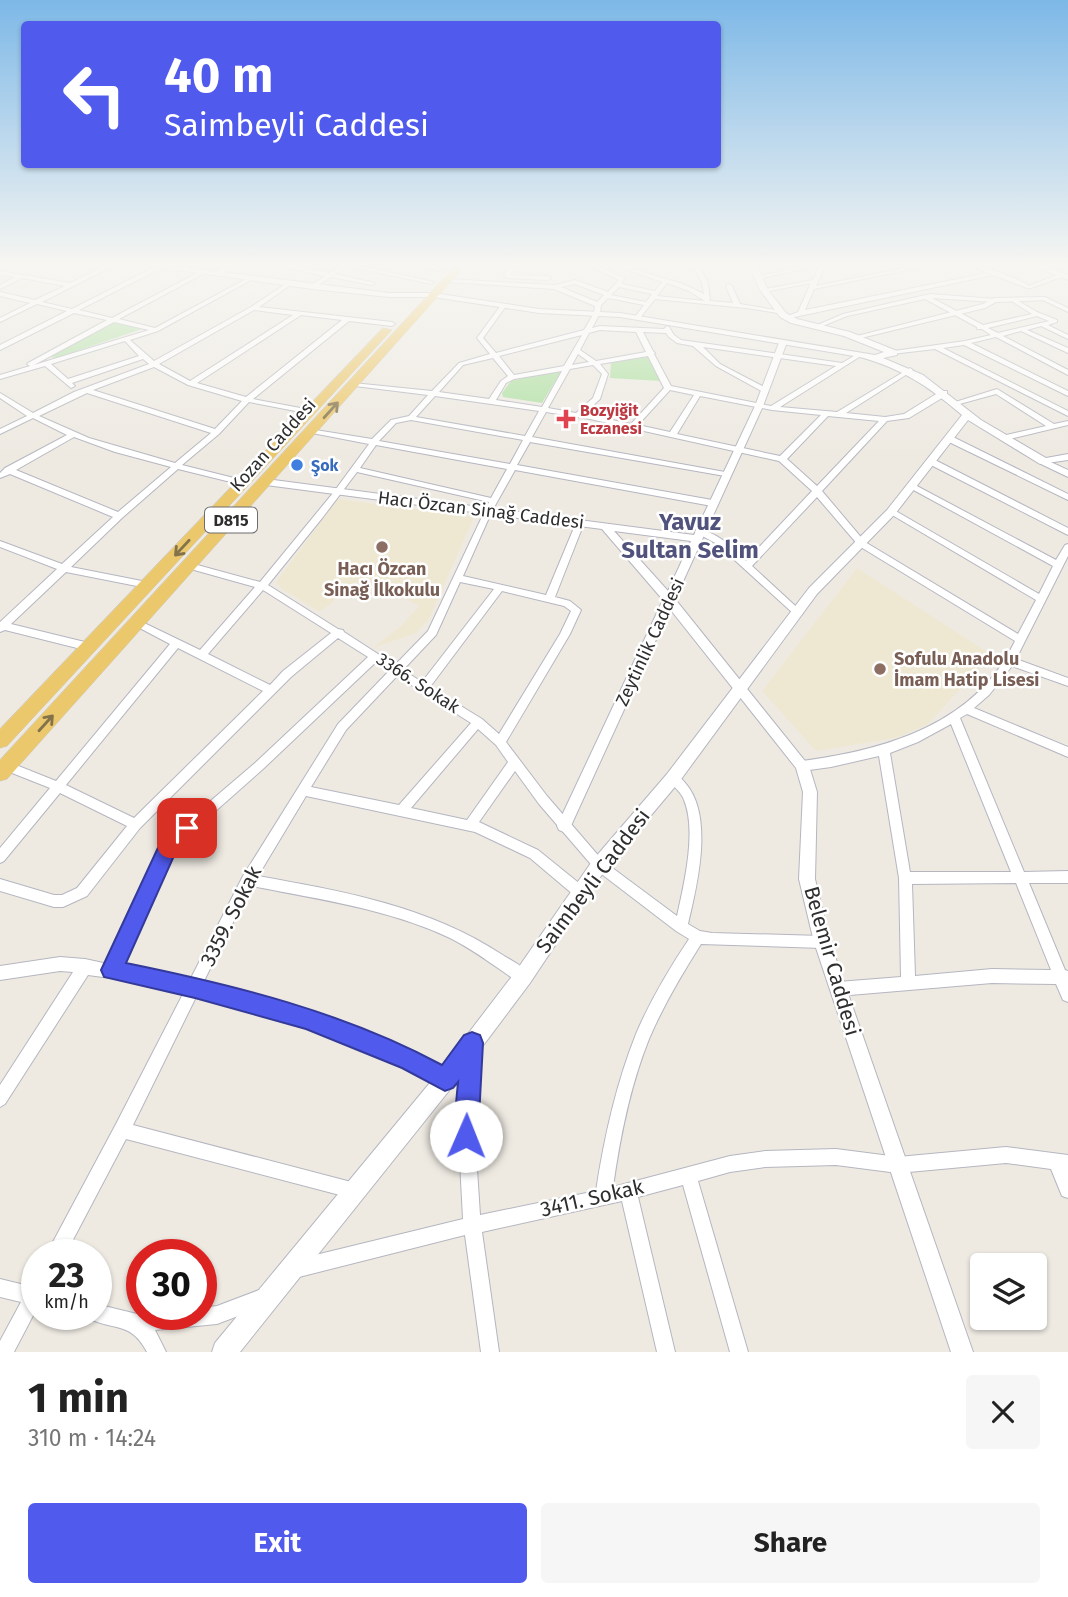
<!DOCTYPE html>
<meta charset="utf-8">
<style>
body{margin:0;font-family:"Fira Sans",sans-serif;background:#f6f6f6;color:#222;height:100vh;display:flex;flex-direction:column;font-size:26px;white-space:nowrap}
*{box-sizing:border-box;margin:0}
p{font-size:23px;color:#767676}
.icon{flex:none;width:38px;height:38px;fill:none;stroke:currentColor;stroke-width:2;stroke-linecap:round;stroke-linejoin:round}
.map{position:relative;height:1352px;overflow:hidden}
.panel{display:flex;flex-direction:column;background:#fff;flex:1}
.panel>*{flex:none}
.top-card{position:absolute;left:21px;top:21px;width:700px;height:147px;border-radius:7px;box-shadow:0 2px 5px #0004;background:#505aed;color:#fff;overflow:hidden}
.fabs{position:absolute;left:970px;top:1253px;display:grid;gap:14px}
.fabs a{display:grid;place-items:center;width:77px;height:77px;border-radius:7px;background:#fff;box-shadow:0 2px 5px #0004;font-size:35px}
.speed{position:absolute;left:21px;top:1239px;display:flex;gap:14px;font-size:35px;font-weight:700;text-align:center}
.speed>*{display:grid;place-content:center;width:91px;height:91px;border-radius:50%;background:#fff;box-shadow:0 2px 5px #0004;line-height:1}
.speed small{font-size:18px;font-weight:400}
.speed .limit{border:10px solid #d22;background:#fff;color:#111}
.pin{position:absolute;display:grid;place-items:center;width:60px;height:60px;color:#fff;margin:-30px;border-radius:14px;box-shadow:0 4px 10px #0006}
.me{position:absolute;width:77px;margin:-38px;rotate:1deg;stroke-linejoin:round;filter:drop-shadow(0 0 5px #0008)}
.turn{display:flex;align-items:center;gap:24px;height:147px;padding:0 28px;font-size:32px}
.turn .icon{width:91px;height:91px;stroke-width:2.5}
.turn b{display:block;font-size:49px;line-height:60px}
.round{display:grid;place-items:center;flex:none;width:74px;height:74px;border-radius:7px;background:#f6f6f6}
.head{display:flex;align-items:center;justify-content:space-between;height:119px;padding:0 28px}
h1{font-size:42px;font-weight:700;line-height:52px}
.primary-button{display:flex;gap:14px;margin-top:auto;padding:14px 28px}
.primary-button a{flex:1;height:80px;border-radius:7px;background:#505aed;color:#fff;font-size:28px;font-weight:700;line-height:80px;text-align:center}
.primary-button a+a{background:#f6f6f6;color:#222}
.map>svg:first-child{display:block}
.education{fill:#eee8d3}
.green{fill:#b0e0a3}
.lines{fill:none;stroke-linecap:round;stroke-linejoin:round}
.minor-casing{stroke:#b5b6c0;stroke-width:2}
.tertiary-casing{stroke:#b5b6c0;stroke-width:2}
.secondary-casing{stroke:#b5b6c0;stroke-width:2}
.trunk-casing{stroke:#c9c9c9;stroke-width:1}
.minor{fill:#fff;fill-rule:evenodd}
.tertiary{fill:#fff;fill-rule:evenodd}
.secondary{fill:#fff;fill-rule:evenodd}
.trunk{fill:#ecc86c;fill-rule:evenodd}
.oneway{stroke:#84734a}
.route{fill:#505aed;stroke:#343a9a;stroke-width:2}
.health-dot{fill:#e0444e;stroke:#fff;stroke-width:2.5}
.shop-dot{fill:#3f7fe0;stroke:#fff;stroke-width:2.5}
.education-dot{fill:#8d6e63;stroke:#fff;stroke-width:2.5}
.labels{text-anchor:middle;stroke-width:5;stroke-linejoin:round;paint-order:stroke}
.far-health-label{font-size:16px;font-weight:bold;fill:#be3a42;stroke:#fff;text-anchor:start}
.far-shop-label{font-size:16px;font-weight:bold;fill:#366cbe;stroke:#fff;text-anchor:start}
.shield{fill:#fff;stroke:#6d6d6d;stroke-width:2}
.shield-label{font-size:16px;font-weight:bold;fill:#2e2e2e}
.street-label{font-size:18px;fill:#2e2e2e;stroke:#fff}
.education-label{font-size:18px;font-weight:bold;fill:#785e54;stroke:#fff}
.near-street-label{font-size:21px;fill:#2e2e2e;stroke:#fff}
.district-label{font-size:24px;font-weight:bold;fill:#51537c;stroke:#fff}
</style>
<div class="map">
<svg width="1068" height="1352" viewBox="0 0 1068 1352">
<rect width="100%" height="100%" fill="#eeeae2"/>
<g class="education">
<path d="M338,499l136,18 -45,102 -13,14 -43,15 29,-23 17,-19 -54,-29 -45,35 -38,-23 -6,-7z"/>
<path d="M857,568l135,87 -65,70 -31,13 -80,13 -54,-60z"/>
</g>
<g class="green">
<path d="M114,321l28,8 -86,29 -9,-2z"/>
<path d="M648,357l13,24 -51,-3 1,-16z"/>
<path d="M563,368l-21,35 -39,-6 -1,-4 9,-12z"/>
</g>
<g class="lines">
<defs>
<g id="minor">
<path d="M105,266h8l-71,36 30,7 84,-43h5v2l-82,42 33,8 87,-46h4v2l-84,45 36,9 91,-49 5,1 -93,51 -28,9 24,21 97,-54 36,-24 3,2 -1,1 -30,21 133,15 3,2 -3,2 -43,-5 -96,78 58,11v4l-62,-12 -30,32 -37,31 64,16v4h-3l-65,-16 -56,49 -51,49 76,15 3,1 2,2 -2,2 -3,1 -81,-16 -55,52 82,20 1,3 -5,4 -84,-21 -5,2v-10l57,-53 -57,-22v-6l62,23 51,-47 -103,-43 -10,4v-5l5,-5 62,-33 -34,-17 -33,16v-5l27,-13 -27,-18v-5l33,20 41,-21 75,-28 -6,-5 -71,24 3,3 -4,2 -26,-22 -45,13v-4l30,-9 -3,-2 1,-1 79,-43 -33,-7 -74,37v-5l67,-34 -30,-7 -37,18v-4l30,-15 -30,-7v-4l35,8 30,-14 -43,-8 -22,11v-4l15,-8 -15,-2v-4l70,12zM254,310l39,5 -103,66 -31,-17zM301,315l41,5 -96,77 -49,-14zM114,322l35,8 -115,35zM125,341l14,15 -71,23 -17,-15zM154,367l34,18 54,16 -27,28 -122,-39zM87,393l124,40 -36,30 -86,-25 -50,-22zM74,437l41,15 56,15 -53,45 -102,-42z"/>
<path d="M226,266h8l-16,9 -5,-1z"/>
<path d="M281,266h14l34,7 11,-7h7l-12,8 40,9 -3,2 -41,-8 -19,12 -2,-1v-2l15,-10z"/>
<path d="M347,266h13l74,16 -3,2z"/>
<path d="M421,266h13l13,4 -3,2z"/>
<path d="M510,266h6l-6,9 38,1 3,2 -3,2 -42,-2 -2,-4z"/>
<path d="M590,266h8l26,12 -2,6 33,7 7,-9 -40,-14 2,-2h8l-2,2 53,16 21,10 -2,-11 -9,-17h6l9,17 2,18 23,2 -7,-17 3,-2 3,2 8,18 41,7 -3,2 -32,-5 -91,-9 -15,19 -2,1 -3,-2 9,-12 -36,-7 -7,7 -1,8 -8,15 8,-2 64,3 3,-3 2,1 5,8 7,5 161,23 17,-10 5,1 -84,53 57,5 73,-44 3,2 -1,1 -66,42 39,4 19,-3 37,-23h6v4l-38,23 -22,3 -65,70 43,51 153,92 18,-34 -149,-88 1,-2h6l145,84 14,-28 -145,-79 1,-2h6l141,75 9,-15 3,-1v12l-52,103 52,19v8l-56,-20 -23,29 -15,13 94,39v10l-101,-43 -7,4 64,154 44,-1v12h-39l36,87 3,1v31l-5,-2 -7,-16 -64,-1 -154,13 -5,-2 -2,-5 2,-5 5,-2 63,-5 -2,-99 -20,-122 -48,11 -29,4 -4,-2 -2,-3 2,-3 4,-2c84,-11 174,-37 213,-120l-156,-95 -42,-49 -65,69 51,47 -2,2h-6l-78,-71 -22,-12 1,-2c20,0 37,18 50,31l66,-70 -33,-30 -189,-42 -44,-7 -14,25 193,35 4,2 -4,2 -195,-34 -13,23 195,35 4,3 -4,3 -197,-36 -23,41 -29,65 83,19 30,-72 4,-3 4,3 -29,74 15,4 11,9 -11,24 -64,108 41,54 56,65 74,55c7,-32 20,-85 7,-116 -3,-9 -12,-14 -17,-22l2,-3c8,-2 12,3 17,9 28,33 11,102 2,140l12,7 12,2 110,3 5,1 2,5 -2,5 -5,1 -121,-4c-19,30 -38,62 -52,95 -19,47 -29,98 -36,148l117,-31 35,-5 71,-2 62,8 108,-10 62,8v43l-6,-2 -11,-27 -45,-6 -108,10 -62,-8 -71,2 -35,5 -32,9 50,171h-18l-47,-167 -45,12 37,155h-18l-35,-151 -140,31 17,120h-18l-16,-117 -170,43 -6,-3 -3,-6 3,-6 6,-3 168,-41 -5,-96 6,-74 2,-5 5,-2 5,2 2,5 -4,74 6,92 116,-24c8,-53 20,-107 40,-157 14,-33 33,-65 53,-95l-13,-8 -81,-62 -56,-65 -24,-33 -36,51 59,28 47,38 2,4 -2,4 -5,2 -5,-2 -45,-38 -55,-26 -169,-36 -48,80c84,15 170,30 243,78 9,6 25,13 29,23l-2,5 -5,2 -5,-2c-22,-15 -44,-32 -68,-44 -62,-29 -132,-39 -199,-52l-48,97 103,28 108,44 36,20 3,5 -3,5 -5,3 -5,-3 -36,-20 -98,-40 -109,-30 -64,130 222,58 6,2 2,6 -2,6 -6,2 -229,-60 -61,116h-19l70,-131 68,-132 -29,-8 -67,-9 -83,129 -5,3v-22l73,-113 -13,-1 -60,9v-14l60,-9 25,2 23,5 58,-125 89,-76 113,-106 -30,-19 -47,39 -151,151 -53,68 -24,11h-9l-54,-16v-12l54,16h8l15,-7 50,-62 -67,-33 -56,68 -4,2v-15l50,-60 -48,-19 -2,-3 2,-3 4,-2 50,20 114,-137 -36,-19 -2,-2 2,-2h6l60,29 55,-63 -68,-19 -2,-2 2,-2 3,-1 70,19 73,-89 36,-49 -57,-11h-3v-4l63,10 19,-19 18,-4 19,-21 -73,-9 -2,-1v-2l79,8 27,-28 31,-9 -13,-16 24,-33 5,1 -23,32 13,15 88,-23 10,-17 1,-7 -41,-17 -106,-7 -2,-1v-2l109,6 20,-5 33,12 11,-12zM667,283l22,8 16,10 -48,-5zM575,284l29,11 -7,7 -36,-15zM619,287l33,7 -6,8 -35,-7zM600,330l36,2 10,20 -50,9 -16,-11 9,-17zM643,332l23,1 3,4 8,6 16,3 23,20 49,27h3v-4l-48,-25 -17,-17 133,19 -65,40 -100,-20 -17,-32 1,-1 -2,-2zM582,335l-18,31 -50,9 -15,-19zM578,354l11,8 -17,3zM648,356l16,32 -33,36 -47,-10 16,-15 8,-25 -8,-10zM493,358l15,18 -7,5 -12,18 -50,-7 24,-27zM593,365l9,9 -9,24 -17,15 -28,-5 22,-39zM562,371l-20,36 -46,-7 10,-17 8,-4zM670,390l24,5 -24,37 -32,-7zM435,396l104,15 -14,25 -109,-19zM700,396l72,14 49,5 -41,41 -103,-22zM828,416l51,5 -62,65 -30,-27zM411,420l112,20 -13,24 -131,-23 17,-18zM376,445l131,24 -16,29 -131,-30zM357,472l132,30 -61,129 -33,34 -51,-33 -1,-2 -5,-1 -70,-44 55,-68zM460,582l34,7 -72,93 -19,-12 33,-35zM263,590l68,43 -48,38 -13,14 -62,-31zM502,591l62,15 7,5 -11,23 -61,100 -17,-15 -52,-32zM178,648l85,43 -129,127 -68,-33zM376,662l13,9 -51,53 -95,152 -53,104 -35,-10 -34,-4 54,-119 88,-78zM397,676l74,47 -72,82 -88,-18 35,-57zM951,724l60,148h-101l-20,-119 28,-11zM478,729l18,16 12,17 -41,58 -56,-12zM1016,883l35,87 -59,-1 -77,7 -3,-92z"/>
<path d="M804,266h13l-59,13 -3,-2z"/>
<path d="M819,266h6l-9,20 98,-20h13l-113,23 -9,21 182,-37 -15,-7c17,0 45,13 60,21l-5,1 -34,-13 -208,44v-2l13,-5 13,-29 -47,9 -3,-2 52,-10z"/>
<path d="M930,294l66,5v2l-2,1 -62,-4 51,27 49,-11 -19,-12v-2l2,-1 22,13 20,8v2l-9,3 20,10v4l-27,-13 -14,4 41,18v5l-47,-22 -18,5 65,34v5l-72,-38 -25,6 97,48v5l-104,-51 -21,3 125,63v5l-133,-67 -43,5 -1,-1 3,-2 71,-10 26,-6 -9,-6h-5v-2l-52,-28 -78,17 -29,12 -3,-2 28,-12zM1037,316l12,5 -51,12 -10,-5z"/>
<path d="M1043,298h4l21,10v4l-25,-12z"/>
<path d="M997,389l57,35 14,-3v4l-63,15 -4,-2 1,-2 44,-10 -50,-32 -40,11 -4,-2z"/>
<path d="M947,437h6l115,57v6l-121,-59z"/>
<path d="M929,460h6l133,68v7l-139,-71z"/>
<path d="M0,1279l29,7 2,-3 6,-3v28l-23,44h-14v-11l21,-39 -21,-5z"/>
<path d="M259,1290l6,3 3,6 -3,6 -6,3 -42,16 -62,6 11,22h-19c-16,-30 -30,-21 -57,-33l-2,-5h8v-10l41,10h64v-6l16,-2z"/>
</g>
<g id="tertiary">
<path d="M1062,273l3,2 -1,1 -33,12 -5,-1z"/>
<path d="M1045,297l2,1v2l-51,2 -11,6 -128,31 -4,-2 130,-33 11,-6z"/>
<path d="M780,340l7,2 -24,64 -88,193 134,167 8,26 -2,87 15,63 143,410h-22l-137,-410 -15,-63 4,-87 -7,-24 -126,-159 -101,221 -5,2 -5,-2 -2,-4 106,-226 -61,-71 -336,-44 -5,-3 5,-3 428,56 61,-129zM614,531l77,10 -23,50z"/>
<path d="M1044,459l24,11v7l-27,-13v-4z"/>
</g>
<g id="secondary">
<path d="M150,266h24l215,27h44l106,16 81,4 255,42 9,-3 -40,-16 -53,-13 -11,-6 -20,-27 -11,-24h8l11,24 18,23 11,6 53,13 47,19v4l-14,3 40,17 58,45 65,38 22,-4v6l-28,4 -72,-44 -73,94 -78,80 -138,188 -74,88 -75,113 -78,104 -212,265h-28l3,-9 223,-270 78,-102 77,-111 74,-86 142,-186 78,-78 75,-95c-34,-29 -59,-46 -102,-58l-240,-40 -81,-4 -106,-16h-44l-77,-8z"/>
<path d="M1033,266h12l23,9v5z"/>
</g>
<g id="trunk">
<path d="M455,266h10l-458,513 -7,2v-21z"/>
<path d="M383,328l9,2 -385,416 -7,2v-19z"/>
</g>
</defs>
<use href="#minor" class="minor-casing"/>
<use href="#tertiary" class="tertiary-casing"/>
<use href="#secondary" class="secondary-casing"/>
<use href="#trunk" class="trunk-casing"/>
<use href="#minor" class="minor"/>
<use href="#tertiary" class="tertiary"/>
<use href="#secondary" class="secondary"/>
<use href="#trunk" class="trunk"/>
</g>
<defs><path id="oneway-shaft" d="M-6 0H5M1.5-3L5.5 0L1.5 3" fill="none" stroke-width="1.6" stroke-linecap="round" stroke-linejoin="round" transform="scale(1.75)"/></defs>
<g class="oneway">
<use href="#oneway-shaft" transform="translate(331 410) rotate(-48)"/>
<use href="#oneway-shaft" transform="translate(182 548) rotate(133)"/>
<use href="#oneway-shaft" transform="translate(46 723) rotate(-48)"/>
</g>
<linearGradient id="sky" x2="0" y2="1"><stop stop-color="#7db8e7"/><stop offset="0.58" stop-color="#f7f6f2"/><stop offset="1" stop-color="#f7f6f2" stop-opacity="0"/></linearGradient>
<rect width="1068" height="456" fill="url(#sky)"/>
<path class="route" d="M187,820l7,2 3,6 -20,21 -51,114c108,22 218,49 316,102l22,-30 8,-3 8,3 3,8 -5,93 -4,8 -8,4 -9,-4 -4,-8 5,-54 -5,6 -8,3 -43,-23 -96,-39 -111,-31 -91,-21 -3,-7 62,-133z"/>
<path class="health-dot" d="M562.5 408.5h7v7h7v7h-7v7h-7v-7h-7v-7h7z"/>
<circle class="shop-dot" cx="297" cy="465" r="7"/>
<g class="education-dot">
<circle cx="382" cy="547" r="7"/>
<circle cx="880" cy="669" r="7"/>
</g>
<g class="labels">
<g class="far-health-label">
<text x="580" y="416">Bozyiğit<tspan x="580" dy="18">Eczanesi</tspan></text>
</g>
<g class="far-shop-label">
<text x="311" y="471">Şok</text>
</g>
<rect class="shield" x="205" y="507.5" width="52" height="25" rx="5"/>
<g class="shield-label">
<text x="231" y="526">D815</text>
</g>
<g class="street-label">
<text transform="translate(273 445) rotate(-48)" y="6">Kozan Caddesi</text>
<text transform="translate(481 510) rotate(7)" y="6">Hacı Özcan Sinağ Caddesi</text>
<text transform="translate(650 642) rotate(-65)" y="6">Zeytinlik Caddesi</text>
<text transform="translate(418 683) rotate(33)" y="6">3366. Sokak</text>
</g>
<g class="education-label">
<text x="382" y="575">Hacı Özcan<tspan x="382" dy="21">Sinağ İlkokulu</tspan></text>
<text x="894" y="665" text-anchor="start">Sofulu Anadolu<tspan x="894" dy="21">İmam Hatip Lisesi</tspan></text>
</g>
<g class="near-street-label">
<text transform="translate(593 881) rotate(-53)" y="7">Saimbeyli Caddesi</text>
<text transform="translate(231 916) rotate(-63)" y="7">3359. Sokak</text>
<text transform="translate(832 961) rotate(74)" y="7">Belemir Caddesi</text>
<text transform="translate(592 1198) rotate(-13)" y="7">3411. Sokak</text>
</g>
<g class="district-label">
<text x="690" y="530">Yavuz<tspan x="690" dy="28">Sultan Selim</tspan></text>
</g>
</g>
</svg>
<div class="fabs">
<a><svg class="icon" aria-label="layers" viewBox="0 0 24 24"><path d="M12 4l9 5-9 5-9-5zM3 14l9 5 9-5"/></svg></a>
</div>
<div class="speed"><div>23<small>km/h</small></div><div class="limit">30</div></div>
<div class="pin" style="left:187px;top:828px;background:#d93025"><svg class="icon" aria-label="arrive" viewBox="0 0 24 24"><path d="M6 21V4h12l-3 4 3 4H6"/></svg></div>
<svg class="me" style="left:466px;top:1136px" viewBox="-20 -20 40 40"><circle r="19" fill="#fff"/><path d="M0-13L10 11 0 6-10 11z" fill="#505aed"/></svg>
<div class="top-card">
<div class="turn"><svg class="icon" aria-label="left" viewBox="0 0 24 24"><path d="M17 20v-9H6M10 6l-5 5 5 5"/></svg><div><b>40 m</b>Saimbeyli Caddesi</div></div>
</div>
</div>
<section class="panel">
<div class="head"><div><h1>1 min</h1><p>310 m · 14:24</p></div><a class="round"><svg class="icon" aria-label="close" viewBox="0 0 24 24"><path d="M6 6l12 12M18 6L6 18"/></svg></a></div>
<div class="primary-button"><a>Exit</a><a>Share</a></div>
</section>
